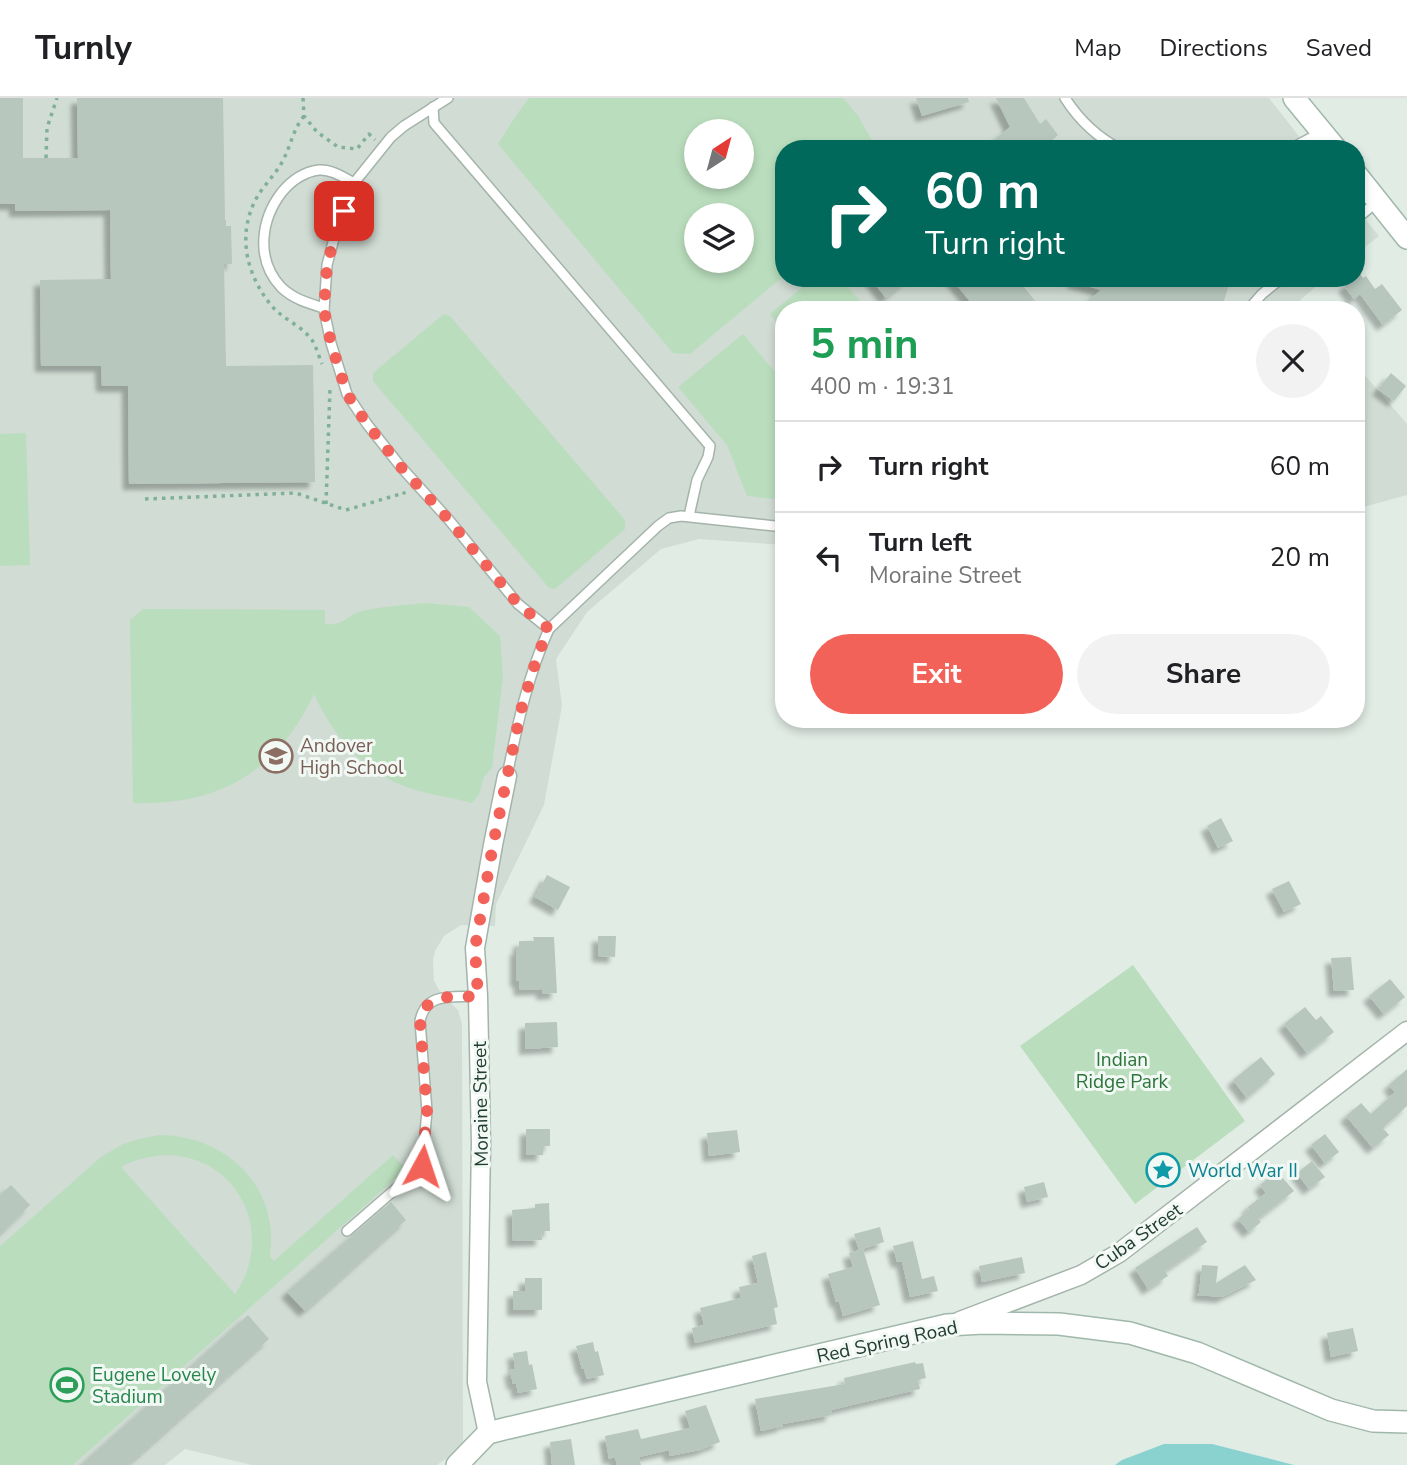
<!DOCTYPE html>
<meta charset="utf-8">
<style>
body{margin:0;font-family:"Nunito Sans",sans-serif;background:#f2f2f2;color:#202124;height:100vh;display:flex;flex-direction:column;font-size:26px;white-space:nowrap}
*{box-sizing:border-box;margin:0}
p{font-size:23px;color:#757577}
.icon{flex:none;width:38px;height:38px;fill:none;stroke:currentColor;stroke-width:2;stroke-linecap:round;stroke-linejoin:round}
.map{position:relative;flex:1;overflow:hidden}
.drawer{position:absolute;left:775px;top:203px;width:590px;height:427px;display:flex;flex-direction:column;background:#fff;border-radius:28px;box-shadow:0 4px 10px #0003}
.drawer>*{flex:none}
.banner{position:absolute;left:775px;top:42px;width:590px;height:147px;border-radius:28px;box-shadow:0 4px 10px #0003;background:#00695c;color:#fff;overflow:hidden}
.needle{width:46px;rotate:36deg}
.buttons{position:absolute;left:684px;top:21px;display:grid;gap:14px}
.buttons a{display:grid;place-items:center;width:70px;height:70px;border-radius:50%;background:#fff;box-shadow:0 4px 10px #0003;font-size:35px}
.pin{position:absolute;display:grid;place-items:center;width:60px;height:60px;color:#fff;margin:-30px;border-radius:14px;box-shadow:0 4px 10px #0006}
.me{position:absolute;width:77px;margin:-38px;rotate:5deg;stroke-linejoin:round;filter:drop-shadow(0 0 5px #0008)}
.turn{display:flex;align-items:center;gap:24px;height:147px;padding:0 35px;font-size:32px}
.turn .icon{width:91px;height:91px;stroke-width:2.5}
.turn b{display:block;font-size:49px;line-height:60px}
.round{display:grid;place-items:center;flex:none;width:74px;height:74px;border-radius:37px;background:#f2f2f2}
.overview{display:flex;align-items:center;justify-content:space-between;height:119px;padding:0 35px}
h1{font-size:42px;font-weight:700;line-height:52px;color:#1e9e55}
.primary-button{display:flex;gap:14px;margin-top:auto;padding:14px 35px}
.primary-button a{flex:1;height:80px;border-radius:42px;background:#f36258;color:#fff;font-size:28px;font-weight:700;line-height:80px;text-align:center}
.primary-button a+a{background:#f2f2f2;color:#202124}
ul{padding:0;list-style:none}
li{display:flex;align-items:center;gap:21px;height:91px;padding:0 35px;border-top:2px solid #e0e0e0}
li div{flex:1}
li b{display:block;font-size:26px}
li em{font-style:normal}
header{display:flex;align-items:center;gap:42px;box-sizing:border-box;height:98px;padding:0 35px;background:#fff;border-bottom:2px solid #e0e0e0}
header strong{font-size:33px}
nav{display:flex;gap:38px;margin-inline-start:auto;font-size:24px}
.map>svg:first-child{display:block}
.built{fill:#d0dcd4;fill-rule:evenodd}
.green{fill:#badebd;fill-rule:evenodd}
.water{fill:#89d2d0}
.building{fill:#b7c7be;filter:url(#shadow)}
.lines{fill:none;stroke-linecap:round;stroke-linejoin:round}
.service-casing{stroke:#a4b4ab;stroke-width:12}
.minor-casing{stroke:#a4b4ab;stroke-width:21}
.secondary-casing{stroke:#a0b8ab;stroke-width:24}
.path{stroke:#81b099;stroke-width:3.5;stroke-dasharray:3.5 5;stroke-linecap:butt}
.service{stroke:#fff;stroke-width:9}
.minor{stroke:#fff;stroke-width:18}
.secondary{stroke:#fff;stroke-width:21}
.route{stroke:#f36258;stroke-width:12;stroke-dasharray:0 21.6}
.labels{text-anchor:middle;stroke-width:6;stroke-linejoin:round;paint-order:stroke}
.education-label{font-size:19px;fill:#785e54;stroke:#f2f8f4;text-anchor:start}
.park-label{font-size:19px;fill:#2b743a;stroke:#f2f8f4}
.street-label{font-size:19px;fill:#213d31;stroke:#f2f8f4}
.culture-label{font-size:19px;fill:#0d838f;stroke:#f2f8f4;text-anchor:start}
.leisure-label{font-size:19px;fill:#27864d;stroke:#f2f8f4;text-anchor:start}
</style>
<header>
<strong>Turnly</strong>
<nav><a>Map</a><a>Directions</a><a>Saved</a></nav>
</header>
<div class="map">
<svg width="1407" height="1367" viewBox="0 0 1407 1367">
<defs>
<filter id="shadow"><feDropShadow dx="-6" dy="6" stdDeviation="2" flood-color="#0004"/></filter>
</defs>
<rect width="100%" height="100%" fill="#e1ece5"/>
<g class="built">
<path d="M0,0h1269l40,51h-525v129h542l-26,22 9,10h-525v235l-85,-6 -38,10 -74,63 -31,47 6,47 -18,99 -48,99 -1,22 -34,-1 -17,11 -9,15 -2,9 1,21 8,14 16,15 4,14 1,422 -26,19h-185l-67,-16 -20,16h-165zM696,33h46v46h-46zM696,117h46v46h-46z"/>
<path d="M1356,110l23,28 -23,18z"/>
<path d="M1356,267l51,59v71l-51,14z"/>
</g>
<g class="green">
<path d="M529,0h314l15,18 19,33h-93v127l-94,78 -17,-1 -175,-209 17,-27zM696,33h46v46h-46zM696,117h46v46h-46z"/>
<path d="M814,180h27l26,32h-83v21l-14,-17z"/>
<path d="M444,216l6,2 175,204v9l-70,60 -6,-1 -176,-207v-8z"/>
<path d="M743,236l31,37 10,-7v136l-37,-4 -20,-51 -49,-58z"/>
<path d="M26,335l4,132 -30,1v-132z"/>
<path d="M426,505l43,4 31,29 3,40 -11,92 -8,9 -5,18 -7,8c-17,-5 -35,-7 -53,-12 -51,-14 -84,-51 -105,-97 -37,78 -95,112 -181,109l-3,-183 13,-11 182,1v14c21,2 21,-9 37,-13 21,-5 43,-6 64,-8z"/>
<path d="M1133,867l112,156 -110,83 -115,-158z"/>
<path d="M159,1037c53,0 103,34 111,89 2,11 1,22 0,33l4,4 119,-106 13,14 -333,296h-73v-219l101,-89 22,-13 16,-5zM167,1057c73,2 109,80 68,139l-114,-127c14,-8 29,-11 46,-12z"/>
</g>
<path class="water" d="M1164,1346h48l82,21h-179l7,-5z"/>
<g class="building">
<path d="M0,0h23v60h55l-1,-60h146l2,122h1v6h5l1,38h-8l2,102 87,-1 2,117 -186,2 -1,-98h-26l-1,-20h-60l-1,-86 71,-1 -1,-69 -95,1v-7h-15z"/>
<path d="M916,0h52l1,4 -47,14z"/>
<path d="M996,0h28l16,26 6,-5 12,16 -6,5 8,9h-76l26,-22z"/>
<path d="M1360,176l3,4 3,-2 9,13 7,-5 20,26 -19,15 -23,-31 -6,5 -10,-13 10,-8h2z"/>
<path d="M870,180h39l-23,20z"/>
<path d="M951,180h66l25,32h-65z"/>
<path d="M1073,180h158l-10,32h-144l24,-20 -28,-8z"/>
<path d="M1391,275l15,13 -12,15 -16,-12z"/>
<path d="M1221,720l12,23 -15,7 -11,-22z"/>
<path d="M547,777l23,12 -12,23 -23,-13z"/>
<path d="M1289,783l12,23 -17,8 -12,-23z"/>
<path d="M598,838h18l-1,21 -17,-1z"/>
<path d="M533,839h21l3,56 -15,1v-5l-22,1 -1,-9h-3v-32h3v-8h15z"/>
<path d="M1351,859l3,33 -20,1 -3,-33z"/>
<path d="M1390,881l15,18 -21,17 -15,-18z"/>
<path d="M1305,909l11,13 5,-4 13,16 -27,21 -23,-29z"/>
<path d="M557,924l1,25 -33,2v-26z"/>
<path d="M1261,959l14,17 -28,24 -14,-18z"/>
<path d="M1407,971v37l-24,22 6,7 -16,13 -27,-32 15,-13 10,11 24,-22 -6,-7z"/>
<path d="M526,1031h24v17h-7v9h-17z"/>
<path d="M737,1032l3,22 -31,4 -2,-23z"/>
<path d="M1325,1036l14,18 -14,11 -14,-18z"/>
<path d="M1312,1063l13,16 -16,12 -12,-16z"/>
<path d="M1277,1073l17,20 -36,28 3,3 -12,10 -11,-13 11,-9 -1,-3 18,-14 -6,-8z"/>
<path d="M1044,1084l4,15 -21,5 -3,-15z"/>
<path d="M11,1087l19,20 -30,29v-39z"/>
<path d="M391,1104l15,18 -101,91 -18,-19z"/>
<path d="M549,1105l1,28h-9l1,9 -29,1 -1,-31 23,-2v-4z"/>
<path d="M880,1129l4,15 -25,8 -5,-16z"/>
<path d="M1197,1129l10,15 -42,29 3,5 -20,13 -13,-21z"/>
<path d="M913,1143l9,38 12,-3 4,15 -28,6 -8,-36 -5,1 -4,-16z"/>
<path d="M863,1151l17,56 -37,11 -4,-15 -3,1 -8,-28 25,-7 -4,-14z"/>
<path d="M766,1154l12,55 -4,1 3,16 -82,19 -3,-15 12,-3 -4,-17 41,-10 -2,-11 19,-4 -6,-27z"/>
<path d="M1022,1159l3,16 -43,9 -3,-16z"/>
<path d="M1202,1167l16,1 -2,17 29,-18 11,15 -34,17 -25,-2 2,-2z"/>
<path d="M525,1180h17v32h-29v-19h12z"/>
<path d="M248,1217l21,24 -141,126h-47z"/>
<path d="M1353,1230l5,23 -27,6 -4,-24z"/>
<path d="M593,1244l2,10 3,-1 6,24 -17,4 -3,-10h-2l-6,-23z"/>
<path d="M527,1253l2,14 3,-1 5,25 -19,4 -2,-10 -3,1 -3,-14 5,-1 -2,-16z"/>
<path d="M915,1264l1,2 7,-1 3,15 -8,2 2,9 -89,21 1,5 -49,9v2l-22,5 -6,-32 90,-15 -1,-6z"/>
<path d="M706,1307l14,37 -20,8 -30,6 -1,-6 -30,7 2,8h-24l-2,-8 -6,2 -4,-23 33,-7 3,10 49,-11 -5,-17z"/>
<path d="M571,1341l4,26h-23l-2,-23z"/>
</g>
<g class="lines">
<defs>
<g id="service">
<path d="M448,0l-44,28 -13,11 -37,46 -4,13 -13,31 -10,38 -3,45 7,33 16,51 20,30 34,43 48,53 69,84 31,25 109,-103 11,-8 12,-2 103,11"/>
<path d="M1065,0c14,22 32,39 55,51"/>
<path d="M433,9l1,16 276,323 -2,11 -11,23 -8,36"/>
<path d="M1290,51l32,-17"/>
<path d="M1356,121l22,-18"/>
<path d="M324,210c-16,-5 -31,-9 -43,-21 -26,-28 -20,-68 1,-95 10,-12 21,-20 37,-22 12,-1 24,7 35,13"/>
<path d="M1248,212l14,-16 20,-16"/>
<path d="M507,678c10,-50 21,-101 42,-147"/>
<path d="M347,1133l75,-65 5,-55 -7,-90c6,-30 33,-23 58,-25"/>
</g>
<g id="minor">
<path d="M960,1223l121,-46 38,-22 288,-222"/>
<path d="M488,1335l-11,-51 4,-238 -3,-148 -3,-48 18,-103 14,-69"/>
</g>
<g id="secondary">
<path d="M1294,0l42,51"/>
<path d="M1356,76l51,64"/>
<path d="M457,1367l31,-32 20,-5 439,-103 36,-2 76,1 71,9 67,20 134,57 42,11 34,1"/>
</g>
</defs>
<use href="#service" class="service-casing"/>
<use href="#minor" class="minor-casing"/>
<use href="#secondary" class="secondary-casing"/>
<g class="path">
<path d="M303,0l1,18 13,16 21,15 19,2 12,-15 6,6"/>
<path d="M304,18c-12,15 -13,31 -23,48 -7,12 -18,22 -25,35 -19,36 -10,75 15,106 11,14 30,20 41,35 4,6 7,17 10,24"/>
<path d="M46,60l1,-30 10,-30"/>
<path d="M145,401l151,-6 50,17 58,-17 -1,-1"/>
<path d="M326,406l4,-116"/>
</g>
<use href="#service" class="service"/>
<use href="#minor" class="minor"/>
<use href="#secondary" class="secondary"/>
</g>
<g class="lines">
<path class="route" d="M344,113l-7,16 -10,38 -3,45 7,33 16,51 20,30 34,43 48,53 69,84 31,25 -11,25 -17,56 -28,135 -18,103 3,48c-25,2 -52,-5 -58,25l7,90 -5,55"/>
</g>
<defs>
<symbol id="school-ring" viewBox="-11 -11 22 22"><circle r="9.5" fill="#f2f8f4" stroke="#8d6e63" stroke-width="1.5"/><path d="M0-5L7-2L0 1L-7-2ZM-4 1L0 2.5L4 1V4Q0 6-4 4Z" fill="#8d6e63"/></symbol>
<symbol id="sight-ring" viewBox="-11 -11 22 22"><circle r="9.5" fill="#f2f8f4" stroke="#0f9aa8" stroke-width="1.5"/><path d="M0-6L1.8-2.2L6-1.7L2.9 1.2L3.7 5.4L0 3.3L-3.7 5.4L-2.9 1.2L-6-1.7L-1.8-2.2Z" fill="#0f9aa8"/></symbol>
<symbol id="stadium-ring" viewBox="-11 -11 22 22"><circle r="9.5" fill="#f2f8f4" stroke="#2e9e5b" stroke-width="1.5"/><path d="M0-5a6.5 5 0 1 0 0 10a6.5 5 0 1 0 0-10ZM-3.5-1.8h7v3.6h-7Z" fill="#2e9e5b"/></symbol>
</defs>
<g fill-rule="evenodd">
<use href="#school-ring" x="257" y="639" width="38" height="38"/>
<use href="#sight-ring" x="1144" y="1053" width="38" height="38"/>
<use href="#stadium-ring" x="48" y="1268" width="38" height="38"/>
</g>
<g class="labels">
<g class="education-label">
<text x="300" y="654">Andover<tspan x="300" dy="22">High School</tspan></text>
</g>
<g class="park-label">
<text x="1122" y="968">Indian<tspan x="1122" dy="22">Ridge Park</tspan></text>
</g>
<g class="street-label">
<text transform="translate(480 1006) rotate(-91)" y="7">Moraine Street</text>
<text transform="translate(1138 1138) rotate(-35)" y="7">Cuba Street</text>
<text transform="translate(887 1243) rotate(-12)" y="7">Red Spring Road</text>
</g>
<g class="culture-label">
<text x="1188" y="1079">World War II</text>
</g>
<g class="leisure-label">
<text x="92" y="1283">Eugene Lovely<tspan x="92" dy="22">Stadium</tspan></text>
</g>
</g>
</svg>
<div class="buttons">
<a><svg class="needle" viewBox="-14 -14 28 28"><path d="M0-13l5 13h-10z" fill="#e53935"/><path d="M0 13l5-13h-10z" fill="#757577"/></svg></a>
<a><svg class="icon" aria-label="layers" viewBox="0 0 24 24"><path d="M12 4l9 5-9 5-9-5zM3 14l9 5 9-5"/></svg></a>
</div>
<div class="pin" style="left:344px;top:113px;background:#d93025"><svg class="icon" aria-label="arrive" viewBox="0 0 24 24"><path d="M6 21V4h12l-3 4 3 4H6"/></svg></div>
<svg class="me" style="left:422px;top:1068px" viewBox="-20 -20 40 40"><path d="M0-17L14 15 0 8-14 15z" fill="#f36258" stroke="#fff" stroke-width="4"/></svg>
<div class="banner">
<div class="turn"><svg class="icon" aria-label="right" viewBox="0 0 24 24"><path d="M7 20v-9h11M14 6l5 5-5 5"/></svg><div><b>60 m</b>Turn right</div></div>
</div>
<section class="drawer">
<div class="overview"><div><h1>5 min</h1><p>400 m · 19:31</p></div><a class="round"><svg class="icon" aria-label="close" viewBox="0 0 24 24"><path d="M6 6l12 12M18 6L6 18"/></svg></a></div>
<ul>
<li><svg class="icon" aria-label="right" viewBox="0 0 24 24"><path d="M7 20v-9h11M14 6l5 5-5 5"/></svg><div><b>Turn right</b></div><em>60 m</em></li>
<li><svg class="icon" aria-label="left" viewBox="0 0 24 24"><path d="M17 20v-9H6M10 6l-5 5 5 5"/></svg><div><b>Turn left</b><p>Moraine Street</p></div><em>20 m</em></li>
</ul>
<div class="primary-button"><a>Exit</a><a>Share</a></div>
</section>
</div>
